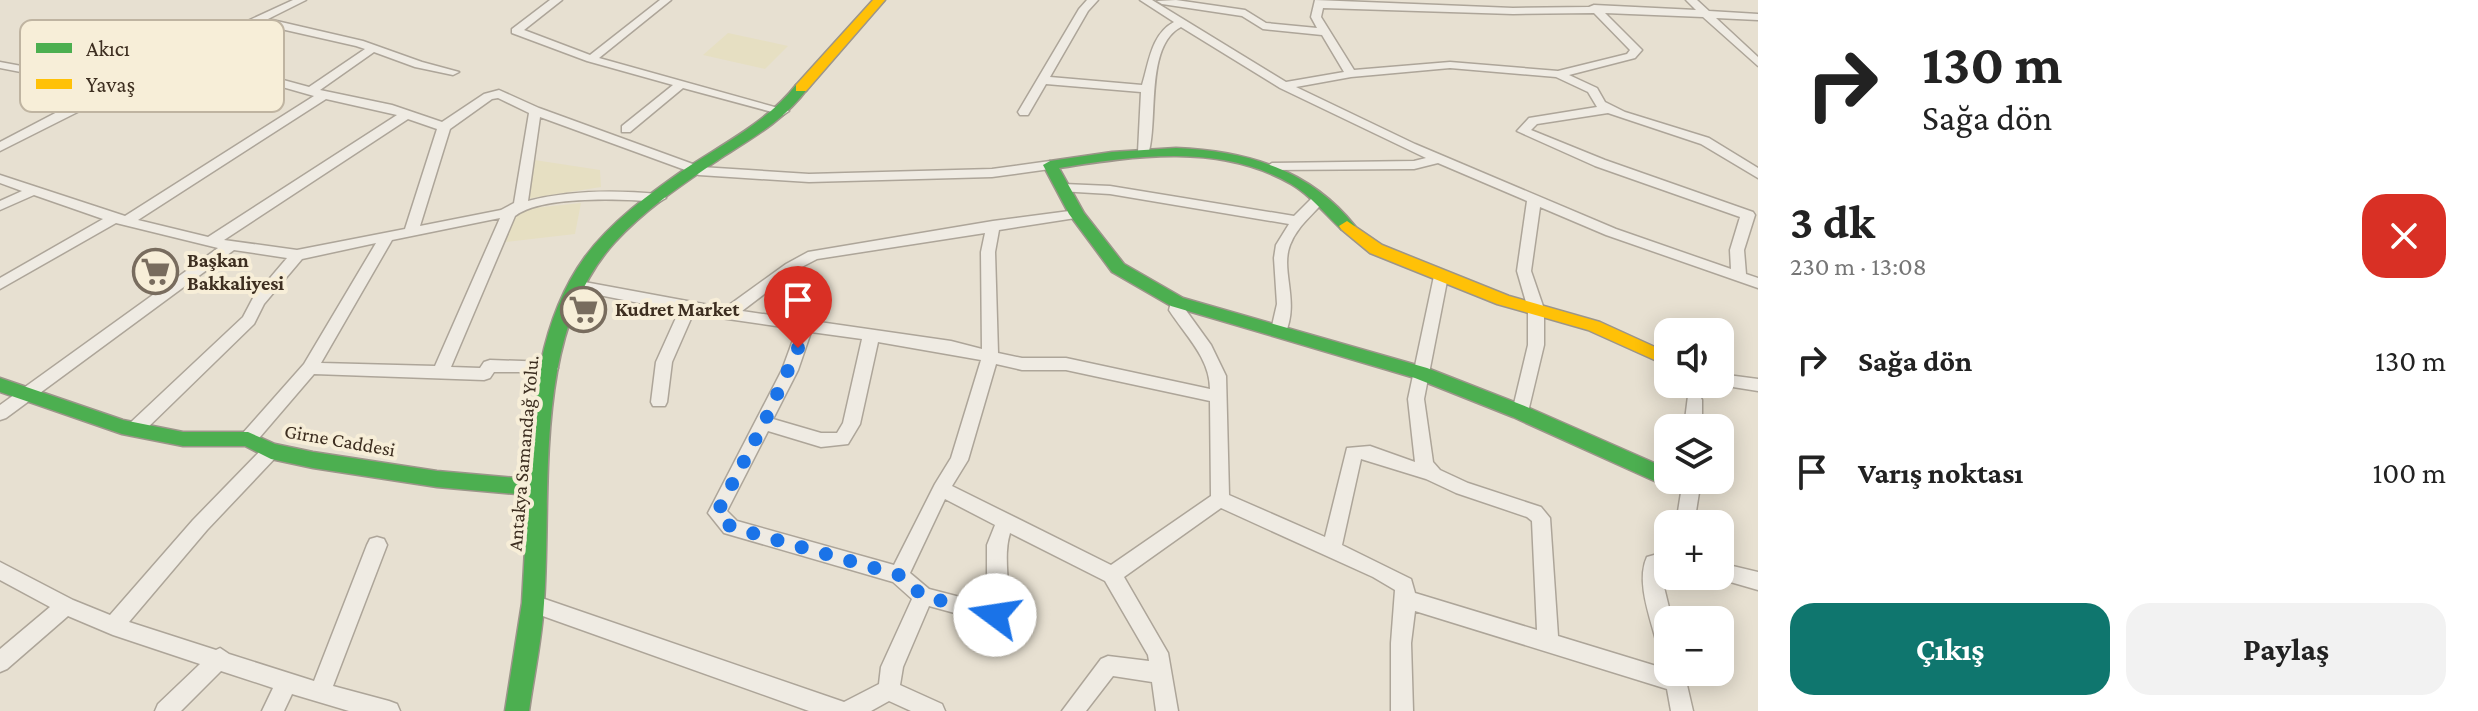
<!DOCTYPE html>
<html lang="tr">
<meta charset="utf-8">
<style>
body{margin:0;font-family:"Crimson Pro",serif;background:#f2f2f2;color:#222;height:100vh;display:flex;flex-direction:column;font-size:30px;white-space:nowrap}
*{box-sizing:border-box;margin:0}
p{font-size:26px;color:#767676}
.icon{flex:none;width:44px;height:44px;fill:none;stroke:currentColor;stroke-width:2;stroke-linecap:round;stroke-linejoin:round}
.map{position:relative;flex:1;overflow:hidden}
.details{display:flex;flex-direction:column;background:#fff;width:720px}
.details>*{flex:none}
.hud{background:#fff;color:#222;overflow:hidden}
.fabs{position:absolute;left:1654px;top:318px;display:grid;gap:16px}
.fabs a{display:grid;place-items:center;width:80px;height:80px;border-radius:16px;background:#fff;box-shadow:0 4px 20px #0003;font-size:40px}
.pin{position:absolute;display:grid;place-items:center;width:68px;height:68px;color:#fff;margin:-82px -34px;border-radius:50% 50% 50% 0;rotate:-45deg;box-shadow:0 0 8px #0007}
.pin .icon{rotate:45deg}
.me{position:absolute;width:88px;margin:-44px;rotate:284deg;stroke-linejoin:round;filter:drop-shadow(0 0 6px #0008)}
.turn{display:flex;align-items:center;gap:28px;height:168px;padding:0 32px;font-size:36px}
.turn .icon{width:104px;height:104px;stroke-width:2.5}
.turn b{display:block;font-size:56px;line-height:68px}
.round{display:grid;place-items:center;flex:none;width:84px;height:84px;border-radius:24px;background:#f2f2f2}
.head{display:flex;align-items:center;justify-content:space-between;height:136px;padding:0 32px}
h1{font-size:48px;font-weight:700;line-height:60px}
.primary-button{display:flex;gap:16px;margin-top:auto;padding:16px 32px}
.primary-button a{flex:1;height:92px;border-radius:24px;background:#0f766e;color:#fff;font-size:32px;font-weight:700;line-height:92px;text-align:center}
.primary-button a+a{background:#f2f2f2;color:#222}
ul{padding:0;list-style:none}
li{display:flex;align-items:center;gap:24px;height:112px;padding:0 32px}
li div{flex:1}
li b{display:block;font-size:30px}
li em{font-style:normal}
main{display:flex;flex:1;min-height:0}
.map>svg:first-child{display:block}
.farmland{fill:#e6dfc2}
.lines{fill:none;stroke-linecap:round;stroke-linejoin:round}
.street-casing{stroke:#ada599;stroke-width:3}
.fast-casing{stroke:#9c958a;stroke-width:3}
.slow-casing{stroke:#9c958a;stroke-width:3}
.street{fill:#efebe3;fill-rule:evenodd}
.fast{fill:#4caf50;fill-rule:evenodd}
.slow{fill:#ffc107;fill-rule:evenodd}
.route{stroke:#1a73e8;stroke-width:14;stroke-dasharray:0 25.2}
.labels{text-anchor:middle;stroke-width:8;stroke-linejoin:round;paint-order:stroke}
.poi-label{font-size:20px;font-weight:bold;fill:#3d2e20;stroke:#f7eed8;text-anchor:start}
.street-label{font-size:20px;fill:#3d2e20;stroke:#f7eed8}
.key{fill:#f7eed8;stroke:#bfb4a1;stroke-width:2}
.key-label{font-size:22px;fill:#3d2e20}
</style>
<main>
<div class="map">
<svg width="1758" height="711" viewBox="0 0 1758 711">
<rect width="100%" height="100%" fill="#e7e0d1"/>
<g class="farmland">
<path d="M728,33l60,13 -23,23 -62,-14z"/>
<path d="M528,159l72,11 1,17 -75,12z"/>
<path d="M581,203l-6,31 -69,8 7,-28 11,-5z"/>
</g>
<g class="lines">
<defs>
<g id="street">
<path d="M293,0h13l-38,19 95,22 59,21 37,10 -6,3 -38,-8 -41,-15 -54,38 72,15 50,17 42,-28 15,-4 40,18 162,59 108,7 183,-5 58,-8 6,4 -6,4 -58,8 -183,5 -110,-7 -159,-58 -12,84c43,-11 87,-11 131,-7l7,4 -7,4c-35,-3 -116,-7 -144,14l-64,151 29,1 4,-6 6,-2 60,2 8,6 -2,4h-62l-4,6 -6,2 -170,-6 -60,70h-12l-3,-5 3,-5 62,-70 72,-121 -74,16 -38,45 -10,20 -112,109h-12l-3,-5 3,-5 113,-106 10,-19 34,-40 -53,-8 -228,168 -6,2v-15l218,-157 -102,-25 -116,66v-11l103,-59 -69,-24 -34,15v-9l22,-10 -22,-8v-8l125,41 189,-120 -131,-37 -183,92v-9l103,-54 -103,-20v-6l113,21zM259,24l97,22 9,3 -56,38 -117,-32zM498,98l31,15 -15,90 -13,7 -81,16 30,-97 42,-30zM326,99l71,16 -189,122 -70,-17zM408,119l29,10 -32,100 -108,21 -73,-10zM500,218l-65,148 -114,-3 71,-123z"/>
<path d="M550,0h12l-38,30 66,25 70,-55h11l-72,58 190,53 -6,4 -100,-27 -53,44h-8v-6l51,-41 -86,-24 -75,-28v-4z"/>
<path d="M1087,0h11l-10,11 -38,66 92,8c7,-22 9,-51 32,-63l-34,-22h12l134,82 58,-10 -22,-37 -59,-6 -21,-13 -80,-12 -5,-3 19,-1 69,10 21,13 51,5 -6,-11 4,-17 198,8 76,-1 5,-2 102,5 -10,-10h11l12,11 49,3v6l-42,-2 42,39v9l-55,-49 -98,-4 37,37 -7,8 -66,17 28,13 8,14 20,10 84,26 49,30v10l-57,-34 -93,-31 -71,11 -6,6 74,30 148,52 2,3 -11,35 2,24 12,4v10l-152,-53 -66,-28 -9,64 13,38v36l-16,67 -2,4h-12l-2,-4 16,-67v-36l-11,-38 10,-70 -89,-38 -24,6 -147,1 -1,-3 6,-4 142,-2 12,-3 -146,-70 -99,-61c-37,19 -22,96 -33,128l-4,1 -6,-4 3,-60 -95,-8 -18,31h-8l-2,-3 61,-103zM1323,8l190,6 81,-1 36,37 -3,4 -69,17 -108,-9 -96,8 -33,-53zM1450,68l106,9 32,15 9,15 -68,11 -12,13 78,35 145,51 -10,33 1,19 -115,-40 -201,-85 -119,-57 55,-10z"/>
<path d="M1064,184l46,2 184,30 20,-20h10l2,3c-12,15 -29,27 -36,46 -10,26 10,56 -5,89h-12l-2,-4 6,-26 -3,-46 2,-13 13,-21 -179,-30 -51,-3v-6z"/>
<path d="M1077,210l5,1 2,3 -2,3 -83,13 -4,22 3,101 24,5h44l144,31c0,-31 -25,-54 -41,-79l3,-12h10l3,11 26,36 15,31 3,119 96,42 22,-89 23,-2 45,16 -7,-63 26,-123 7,-5 5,2 2,3 -24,123 9,63 7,8 28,13 73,24 9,11 8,118 108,33 2,-3v6h16l9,39h-22l-4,-22 -252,-78 -4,32 2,68h-22v-68l4,-53 -22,-13 -152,-69 -97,69 44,76 10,58h-22l-4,-29 -39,-6 -27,35h-24l39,-52 7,-3 41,5 -1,-6 -43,-74 -95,-48c-9,29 5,60 -8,88l-7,3 -66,-18 -26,61 -3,18 42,19 3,7h-34l-22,-10 -18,10h-62l-283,-101 -3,-6 3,-6 7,-3 311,107 35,-18 2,-17 31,-68 -19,-17 -169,-49 -16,-20 74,-143 15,-41 -104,-15 -21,48 -5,40 -2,4h-12l-2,-4 5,-40 23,-51 -100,-20 -7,-5 7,-5 146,27 61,-44 22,-12 185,-31zM985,233l-4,19 1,97 -31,-8 -209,-30 54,-41 21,-11zM811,332l51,7 -19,84 -6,10h-16l-48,-14 25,-49zM878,342l103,18 -30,98 -16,26 -41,81 -157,-44 -10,-10 41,-80 53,16 27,-3 12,-20zM996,364l26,6h44l144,31 1,95 -100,69 -159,-79 16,-26zM1361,459l65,20 30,14 71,24 5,4 5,109 -122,-37 -4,-14 -69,-34zM945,499l50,26 -8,20v59l-58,-15 -19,-16z"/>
<path d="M1720,374l38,5v12l-44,-7h6z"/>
<path d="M1694,394l6,2 2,4v28h-18l4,-32z"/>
<path d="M271,444l6,2 3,5 -3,5 -70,74 -78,92 87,28 4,-2 9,6 85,27 53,-136 3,-6 7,-2 7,2 3,6 -54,141 56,15 8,3 3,7h-51l-57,-17 -8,17h-22l11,-23 -52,-17 -40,40h-26l3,-7 42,-40 -87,-29 -45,-19 -61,53 -7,3v-23l50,-42 -50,-27v-18l73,38 37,15 83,-95 72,-74z"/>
<path d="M1683,480h18l-7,44h-18z"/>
<path d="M1668,551v16l-4,1v19l8,33h-4v38l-7,-3 -3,-7c-6,-26 -23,-66 -11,-91z"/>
<path d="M1720,563l38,9v18l-45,-13 7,-1z"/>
</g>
<g id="fast">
<path d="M801,84l7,4c-23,31 -52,48 -84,68 -38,26 -78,52 -109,86 -83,91 -63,247 -71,361 -2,36 -10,72 -15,108h-24l17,-108 6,-108 -91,-8 -124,-19 -42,-9 -26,-13h-62l-61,-12 -122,-42v-14l123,42 60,12h65l27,12 38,8 124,19 91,8c4,-75 11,-159 57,-222 26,-35 64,-63 100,-88 39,-26 82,-47 111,-84z"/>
<path d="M1176,148c71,3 133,21 179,78l-8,5 -6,-2c-16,-15 -31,-34 -50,-45 -71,-41 -156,-28 -232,-16l25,45 40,51 59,34 244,70 100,39 141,62v11h9l-2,4 -7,2 -7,-2 -148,-67 -98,-39 -244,-72 -59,-34 -43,-58 -26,-49 7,-4 62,-9z"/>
</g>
<g id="slow">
<path d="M873,0h12l-79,91h-10v-6z"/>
<path d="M1347,221l35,24 127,51 91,26 68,31v13l-80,-36 -91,-26 -127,-51 -29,-24 -2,-3z"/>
</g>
</defs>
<use href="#street" class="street-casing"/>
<use href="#fast" class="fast-casing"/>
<use href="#slow" class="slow-casing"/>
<use href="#street" class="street"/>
<use href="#fast" class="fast"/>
<use href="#slow" class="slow"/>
</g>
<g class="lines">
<path class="route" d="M798,348l-34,75 -47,90 14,14 168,48 24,21 72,19"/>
</g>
<defs>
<symbol id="supermarket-ring" viewBox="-11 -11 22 22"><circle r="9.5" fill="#f7eed8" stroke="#786c5e" stroke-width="1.5"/><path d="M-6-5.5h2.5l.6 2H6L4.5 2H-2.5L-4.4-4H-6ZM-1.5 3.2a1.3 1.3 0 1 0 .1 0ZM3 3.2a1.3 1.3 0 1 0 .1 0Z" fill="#786c5e"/></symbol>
</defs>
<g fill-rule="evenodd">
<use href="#supermarket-ring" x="130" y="246" width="51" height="51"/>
<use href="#supermarket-ring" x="558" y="284" width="51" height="51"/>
</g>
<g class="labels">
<g class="poi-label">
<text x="187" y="267">Başkan<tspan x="187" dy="23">Bakkaliyesi</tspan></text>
<text x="615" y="316">Kudret Market</text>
</g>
<g class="street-label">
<text transform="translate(340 440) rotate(10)" y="7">Girne Caddesi</text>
<text transform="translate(523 453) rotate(-85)" y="7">Antakya Samandağ Yolu.</text>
</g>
</g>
<rect x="20" y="20" width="264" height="92" rx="12" class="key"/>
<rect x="36" y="43" width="36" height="10" fill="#4caf50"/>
<rect x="36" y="79" width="36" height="10" fill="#ffc107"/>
<g class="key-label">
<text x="86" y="56">Akıcı</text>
<text x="86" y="92">Yavaş</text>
</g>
</svg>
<div class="fabs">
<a><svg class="icon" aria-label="sound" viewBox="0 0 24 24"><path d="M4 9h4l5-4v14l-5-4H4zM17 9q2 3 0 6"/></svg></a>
<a><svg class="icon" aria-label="layers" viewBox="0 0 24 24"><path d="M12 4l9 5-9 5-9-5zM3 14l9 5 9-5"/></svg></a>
<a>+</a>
<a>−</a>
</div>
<div class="pin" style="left:798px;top:348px;background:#d93025"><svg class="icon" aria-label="arrive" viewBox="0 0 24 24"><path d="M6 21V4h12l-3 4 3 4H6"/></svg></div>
<svg class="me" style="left:995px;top:615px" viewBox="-20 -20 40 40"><circle r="19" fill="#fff"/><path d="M0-13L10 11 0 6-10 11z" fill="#1a73e8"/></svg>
</div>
<section class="details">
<div class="hud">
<div class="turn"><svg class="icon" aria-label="right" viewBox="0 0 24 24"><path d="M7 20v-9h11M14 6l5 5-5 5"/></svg><div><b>130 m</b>Sağa dön</div></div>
</div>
<div class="head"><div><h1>3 dk</h1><p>230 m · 13:08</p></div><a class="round" style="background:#d93025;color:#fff"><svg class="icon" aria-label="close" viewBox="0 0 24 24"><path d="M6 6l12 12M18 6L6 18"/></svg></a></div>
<ul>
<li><svg class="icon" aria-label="right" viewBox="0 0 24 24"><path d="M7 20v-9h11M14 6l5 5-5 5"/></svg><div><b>Sağa dön</b></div><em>130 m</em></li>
<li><svg class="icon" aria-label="arrive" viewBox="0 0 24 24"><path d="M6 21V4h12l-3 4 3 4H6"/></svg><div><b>Varış noktası</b></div><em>100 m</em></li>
</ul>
<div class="primary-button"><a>Çıkış</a><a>Paylaş</a></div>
</section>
</main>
